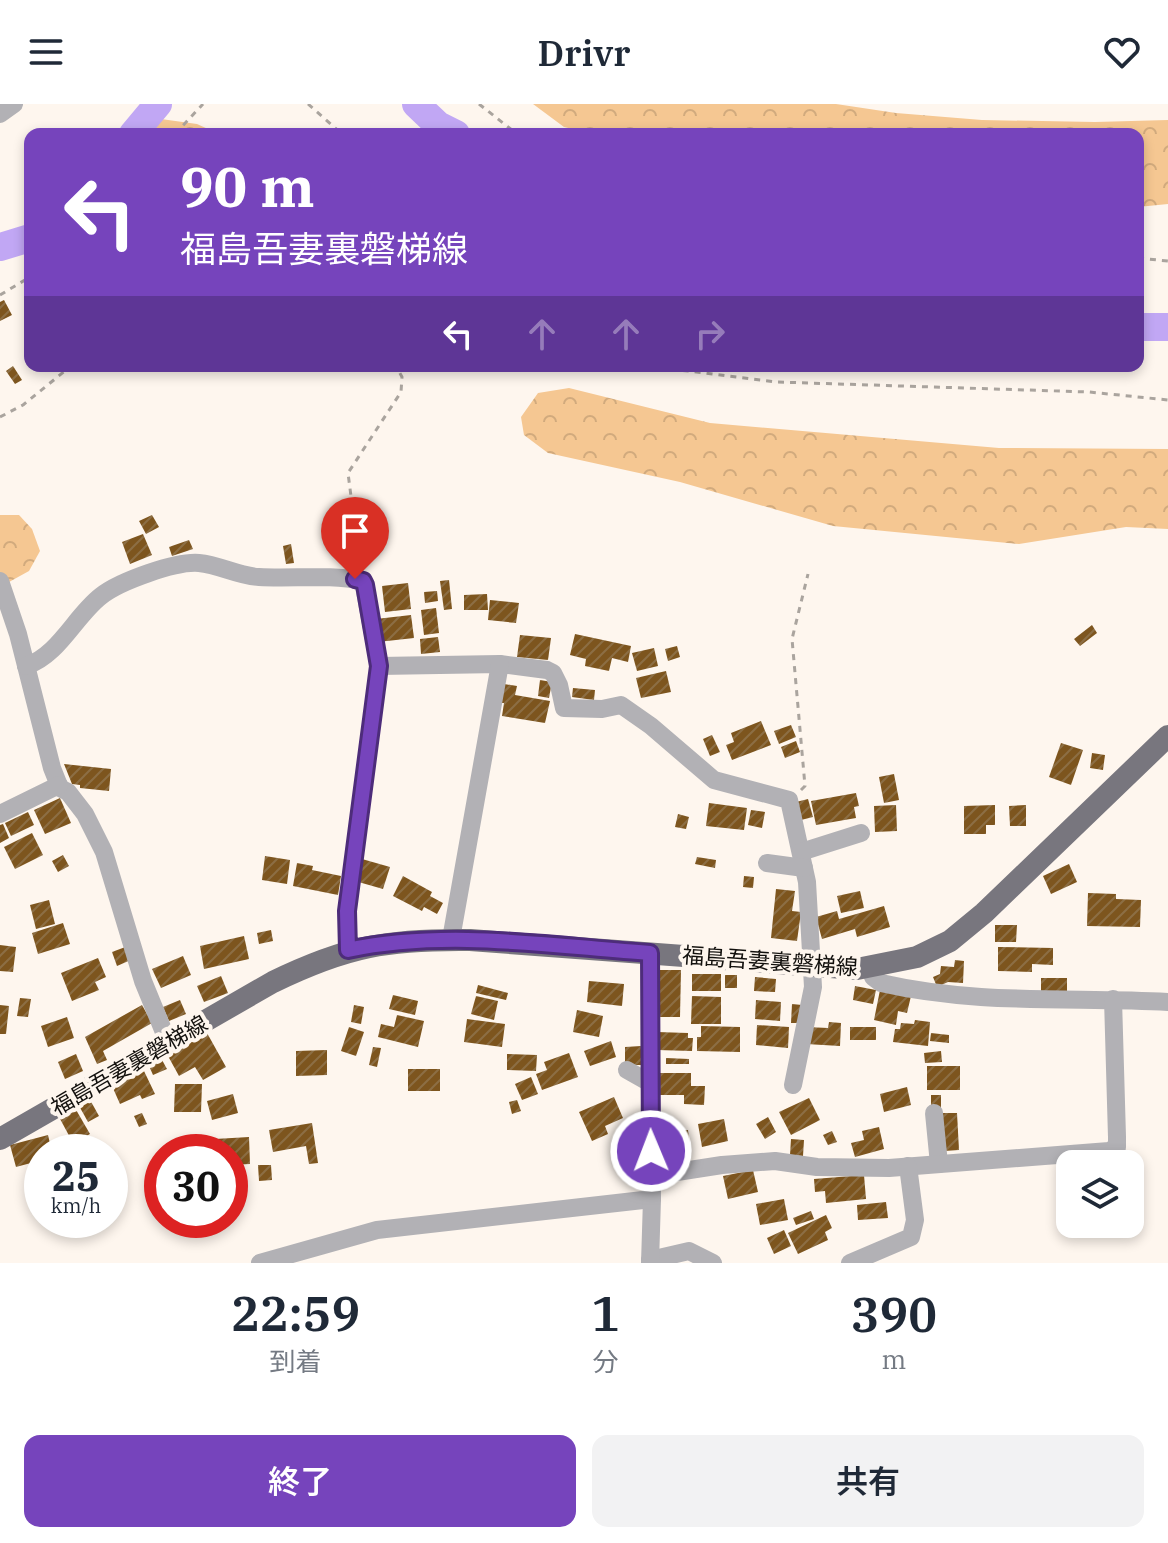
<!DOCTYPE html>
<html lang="ja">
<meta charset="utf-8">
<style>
body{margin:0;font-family:"IBM Plex Serif","Noto Sans JP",serif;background:#f2f2f3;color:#1f2937;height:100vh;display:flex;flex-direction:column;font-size:30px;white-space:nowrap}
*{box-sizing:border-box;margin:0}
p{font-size:26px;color:#747a83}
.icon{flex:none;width:44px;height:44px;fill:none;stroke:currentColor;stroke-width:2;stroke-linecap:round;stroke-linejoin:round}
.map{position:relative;height:1159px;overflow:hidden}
.side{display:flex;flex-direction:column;background:#fff;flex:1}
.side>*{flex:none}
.guide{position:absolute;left:24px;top:24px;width:1120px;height:244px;border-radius:16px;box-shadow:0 4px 12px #0003;background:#7644bc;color:#fff;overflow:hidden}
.controls{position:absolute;left:1056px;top:1046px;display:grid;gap:16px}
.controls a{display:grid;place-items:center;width:88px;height:88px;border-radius:16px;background:#fff;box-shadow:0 4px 12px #0003;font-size:40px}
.speed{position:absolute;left:24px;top:1030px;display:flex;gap:16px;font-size:40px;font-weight:700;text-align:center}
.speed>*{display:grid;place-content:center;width:104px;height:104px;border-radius:50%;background:#fff;box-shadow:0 4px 12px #0003;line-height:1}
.speed small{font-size:20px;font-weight:400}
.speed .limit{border:12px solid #d22;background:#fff;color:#111}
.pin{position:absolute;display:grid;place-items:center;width:68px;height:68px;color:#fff;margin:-82px -34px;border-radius:50% 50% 50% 0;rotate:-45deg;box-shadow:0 0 8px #0007}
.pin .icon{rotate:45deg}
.me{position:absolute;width:88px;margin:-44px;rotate:359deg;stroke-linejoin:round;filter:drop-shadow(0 0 6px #0008)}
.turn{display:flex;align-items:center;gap:28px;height:168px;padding:0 24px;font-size:36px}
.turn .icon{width:104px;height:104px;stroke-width:2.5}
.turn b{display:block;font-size:56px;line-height:68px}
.lanes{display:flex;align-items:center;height:76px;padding:0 24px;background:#0003;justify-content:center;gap:40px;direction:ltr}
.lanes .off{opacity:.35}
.eta{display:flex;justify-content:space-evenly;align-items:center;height:136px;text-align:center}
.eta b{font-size:48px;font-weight:600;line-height:56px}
.action{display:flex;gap:16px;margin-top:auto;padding:16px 24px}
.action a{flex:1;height:92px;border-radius:16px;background:#7644bc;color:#fff;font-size:32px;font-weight:600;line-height:92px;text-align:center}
.action a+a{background:#f2f2f3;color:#1f2937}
header{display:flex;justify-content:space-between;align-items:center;height:104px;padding:0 24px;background:#fff;font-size:36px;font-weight:600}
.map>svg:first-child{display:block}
.forest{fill:url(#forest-crowns)}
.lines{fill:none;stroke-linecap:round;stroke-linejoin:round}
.river{stroke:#c1a7f4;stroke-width:28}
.building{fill:url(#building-hatch)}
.path{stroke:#aaa49e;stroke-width:3;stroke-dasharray:6 6;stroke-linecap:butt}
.minor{stroke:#b2b1b5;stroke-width:18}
.major{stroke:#78767e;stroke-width:22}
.route-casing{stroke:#4d2c7a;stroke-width:20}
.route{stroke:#7644bc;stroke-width:14}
.labels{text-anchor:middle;stroke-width:8;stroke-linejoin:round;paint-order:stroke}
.street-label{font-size:22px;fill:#12100d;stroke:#fef6ee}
</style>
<header><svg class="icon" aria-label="menu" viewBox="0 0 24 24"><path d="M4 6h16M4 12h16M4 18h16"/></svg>Drivr<svg class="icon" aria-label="heart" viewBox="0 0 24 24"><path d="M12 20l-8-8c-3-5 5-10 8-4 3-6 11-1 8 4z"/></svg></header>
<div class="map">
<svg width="1168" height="1159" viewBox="0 0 1168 1159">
<defs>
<pattern id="forest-crowns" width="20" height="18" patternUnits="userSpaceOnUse" patternTransform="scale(2)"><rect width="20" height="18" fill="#f5c792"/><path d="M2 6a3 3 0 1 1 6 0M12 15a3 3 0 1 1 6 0" fill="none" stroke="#d1aa7d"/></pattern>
<pattern id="building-hatch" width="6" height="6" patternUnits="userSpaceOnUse" patternTransform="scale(2)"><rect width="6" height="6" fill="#7d551e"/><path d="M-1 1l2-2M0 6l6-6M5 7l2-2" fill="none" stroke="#8c6e44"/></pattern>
</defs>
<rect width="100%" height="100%" fill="#fef6ee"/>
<g class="forest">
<path d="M533,0h303l60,9 86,7 113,2 73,-2v84l-30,3v-73h-544l-30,-7z"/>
<path d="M161,15l36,5 22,10h-92z"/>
<path d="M569,284l141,35 289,25 169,1v80l-42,-2 -107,17 -186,-18 -153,-44 -132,-29 -24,-18 -3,-18 17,-24z"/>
<path d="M0,411h19l13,14 8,22 -11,20 -29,16z"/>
</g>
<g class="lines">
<g class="river">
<path d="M416,0l22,21 18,9"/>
<path d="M133,30l25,-30"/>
<path d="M0,143l30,-9"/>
<path d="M1138,223h30"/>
</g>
</g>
<g class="building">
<path d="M4,196l8,15 -12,6v-19z"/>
<path d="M13,262l9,14 -7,4 -9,-13z"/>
<path d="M152,411l7,12 -13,7 -7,-13z"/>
<path d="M143,430l9,21 -22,9 -8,-22z"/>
<path d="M189,436l4,9 -21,7 -3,-9z"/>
<path d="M291,440l3,19 -8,1 -3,-18z"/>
<path d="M449,476l3,29 -8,1 -4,-29z"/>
<path d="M408,479l3,26 -26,3 -3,-26z"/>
<path d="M437,487l1,10 -13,2 -1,-11z"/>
<path d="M487,490l1,16h-24v-15z"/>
<path d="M490,496l29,3 -3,20 -28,-3z"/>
<path d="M436,504l3,25 -15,2 -3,-25z"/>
<path d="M411,511l3,23 -36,4 -2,-23z"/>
<path d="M1092,521l5,8 -17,13 -6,-7z"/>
<path d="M575,530l56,12 -3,16 -16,-4 -3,13 -24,-5 1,-7 -16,-4z"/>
<path d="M520,531l31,3 -3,22 -31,-3z"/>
<path d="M438,533l2,15 -19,2 -1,-15z"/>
<path d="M677,542l3,11 -12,4 -3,-12z"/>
<path d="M654,544l4,18 -21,5 -5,-18z"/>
<path d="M666,567l5,21 -30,6 -5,-20z"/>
<path d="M540,576l12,2 -3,16 -11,-2z"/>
<path d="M504,580l13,2 -2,9 35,6 -5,22 -43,-7 2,-13h-3z"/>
<path d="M573,584l22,2 -1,10 -22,-3z"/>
<path d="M761,617l10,24 -39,15 -6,-15 8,-3 -3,-9z"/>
<path d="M791,621l5,12 -17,7 -5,-13z"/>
<path d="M712,631l8,17 -10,4 -7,-17z"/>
<path d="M796,637l4,11 -15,6 -4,-11z"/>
<path d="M1061,639l22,7 -12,35 -22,-8z"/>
<path d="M1092,649l13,2 -2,15 -13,-2z"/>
<path d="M64,660l47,5 -2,22 -29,-3v-3l-8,-1z"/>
<path d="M894,670l5,26 -15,3 -5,-26z"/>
<path d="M856,689l3,13 -5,1 2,11 -40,7 -5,-24z"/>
<path d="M60,694l11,25 -26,11 -11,-24z"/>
<path d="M808,695l5,18 -12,3 -5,-18z"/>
<path d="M709,699l38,5 -3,22 -38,-4z"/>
<path d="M896,701l1,26 -22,1 -1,-26z"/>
<path d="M995,701v20h-9v9h-22v-28z"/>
<path d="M1026,701v21h-16l-1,-20z"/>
<path d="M751,706l14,2 -3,16 -14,-3z"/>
<path d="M28,708l6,13 -23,11 -6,-13z"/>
<path d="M678,710l11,3 -3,12 -11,-2z"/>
<path d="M3,720l6,14 -9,5v-18z"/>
<path d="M32,729l11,22 -28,14 -11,-22z"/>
<path d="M63,751l6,11 -11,6 -6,-11z"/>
<path d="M265,752l25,4 -3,24 -25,-4z"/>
<path d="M697,753l19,3 -1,8 -20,-4z"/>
<path d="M362,755l28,8 -7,22 -28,-8z"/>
<path d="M297,759l16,3 -1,4 29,6 -3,19 -45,-9z"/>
<path d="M1069,760l8,18 -26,12 -8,-18z"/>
<path d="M403,772l29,16 -2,4 13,7 -6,11 -13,-7 -2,4 -29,-15z"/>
<path d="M744,772l10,1 -1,11 -10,-1z"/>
<path d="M776,785l19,2 -3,20 9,1 -4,29 -26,-3z"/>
<path d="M860,787l4,17 -23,5 -4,-17z"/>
<path d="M1088,789l28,1v5l25,1 -1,27 -53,-1z"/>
<path d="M49,796l6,24 -19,5 -6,-24z"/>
<path d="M884,802l6,21 -33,10 -2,-8 -33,10 -6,-22 21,-6 2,8z"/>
<path d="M63,819l7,21 -32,10 -6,-21z"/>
<path d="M995,821h22l-1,17h-21z"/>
<path d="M271,826l2,11 -14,3 -2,-11z"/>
<path d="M244,832l5,23 -45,10 -4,-23z"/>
<path d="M0,841l16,2 -3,25 -13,-1z"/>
<path d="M128,842l5,13 -16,7 -5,-14z"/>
<path d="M998,843l55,1v17l-21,-1v8l-34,-1z"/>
<path d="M183,852l8,19 -30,13 -9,-19z"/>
<path d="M98,854l8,19 -11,5 4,8 -27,11 -11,-28z"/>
<path d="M955,856l9,1 -1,22 -15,-1 -11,5 -4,-10 7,-3 1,-8 13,1z"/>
<path d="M659,866h22l-1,47h-21z"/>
<rect x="692" y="870" width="29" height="17"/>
<rect x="725" y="871" width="12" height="13"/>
<path d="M221,872l7,17 -24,9 -7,-16z"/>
<path d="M755,873l21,2 -1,13 -21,-1z"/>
<rect x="1041" y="874" width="26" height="15"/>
<path d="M589,877l35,3 -2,22 -35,-4z"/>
<path d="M478,881l30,8 -2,7 -30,-7z"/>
<path d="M855,882l21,4 -3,14 -20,-4z"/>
<path d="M880,886l31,6 -4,17 -9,-2 -2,14 -22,-5z"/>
<path d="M393,891l25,6 -3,14 -26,-6z"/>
<path d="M476,892l22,5 -4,19 -23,-6z"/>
<path d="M692,892l29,1v27h-30z"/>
<path d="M20,894l11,1 -3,18 -11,-1z"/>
<path d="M180,896l6,14 -17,7 -6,-14z"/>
<path d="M756,896l25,2 -1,19 -25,-2z"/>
<path d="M792,900l10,1 -2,18h-9z"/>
<path d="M0,901l9,1 -3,28h-6z"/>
<path d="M142,901l10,18 -49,28 4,9 -10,4 -12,-27z"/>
<path d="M354,901l10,2 -3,17 -10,-2z"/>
<path d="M577,906l26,6 -4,21 -26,-5z"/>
<path d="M397,911l27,6 -6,26 -40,-10 3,-13 13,3z"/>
<path d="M67,913l7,21 -26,9 -7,-21z"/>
<path d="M467,915l38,5 -3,23 -38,-5z"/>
<path d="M915,916l15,2 -2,24 -35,-4 2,-13h5l1,-6 13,1z"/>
<path d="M829,918l12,1 -1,23 -34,-2 1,-17 21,1z"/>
<path d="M757,921l32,2 -1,21 -32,-3z"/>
<path d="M701,922l39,1v25l-43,-1v-14h4z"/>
<path d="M349,923l15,5 -8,24 -15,-5z"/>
<rect x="850" y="923" width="26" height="13"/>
<path d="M657,928l31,1v5h5l-1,13 -35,-1z"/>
<path d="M207,929l19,34 -23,13 -8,-13 -16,9 -11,-20z"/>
<path d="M931,929l18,2v8l-19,-2z"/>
<path d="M611,937l5,16 -26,9 -6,-15z"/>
<path d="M641,942v19h-16v-18z"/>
<path d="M373,943l8,1 -4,19 -8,-2z"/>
<path d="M327,946v25l-31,1v-25z"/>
<path d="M941,947l1,11 -17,1 -1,-10z"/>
<path d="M569,949l9,24 -36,13 -6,-16 11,-4 -3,-8z"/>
<path d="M76,950l7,17 -18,8 -7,-17z"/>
<path d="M507,950l30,1 -1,16 -29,-1z"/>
<path d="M666,954l23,1v5h-23z"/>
<path d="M162,956l5,9 -14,6 -4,-9z"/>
<rect x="927" y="962" width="33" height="24"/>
<rect x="408" y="965" width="32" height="22"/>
<path d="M144,967l11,23 -13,5 -2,-4 -20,9 -8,-18z"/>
<path d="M657,969h34v13h14l-1,19 -20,-1v-9h-27z"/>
<path d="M531,973l7,17 -16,6 -7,-16z"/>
<path d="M175,980h27l-1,28h-27z"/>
<path d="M907,983l4,18 -27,7 -4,-18z"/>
<path d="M233,990l5,19 -26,7 -5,-19z"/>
<rect x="931" y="991" width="10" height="14"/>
<path d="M614,993l9,21 -18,8 3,8 -16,7 -13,-29z"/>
<path d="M89,994l10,18 -11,6 -10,-18z"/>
<path d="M809,994l11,22 -29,15 -12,-23z"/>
<path d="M517,996l4,11 -9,3 -3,-12z"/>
<path d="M75,1004l15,26 -17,9 -14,-26z"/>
<path d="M142,1009l5,11 -8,3 -5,-11z"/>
<path d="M942,1009h15l2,37 -15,1z"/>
<path d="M768,1013l8,15 -11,7 -9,-15z"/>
<path d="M724,1015l4,22 -26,6 -4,-23z"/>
<path d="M312,1019l6,40 -9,1 -3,-18 -33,6 -4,-22z"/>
<path d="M879,1023l5,22 -29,8 -4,-14 13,-3 -2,-9z"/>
<path d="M688,1026l2,16 -31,3 -2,-16z"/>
<path d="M832,1027l5,11 -9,3 -5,-10z"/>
<path d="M48,1031l4,17h-10v8l-26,7 -6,-22z"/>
<path d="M249,1033l1,27 -20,1v-13h-14l-1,-13z"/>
<path d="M791,1035l13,1 -1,16 -13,-1z"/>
<path d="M258,1061h13l1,15 -13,1z"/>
<path d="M753,1066l5,22 -30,7 -5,-23z"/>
<path d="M864,1071l2,24 -40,4 -1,-12 -10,1 -1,-13z"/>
<path d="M784,1095l4,21 -28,5 -4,-21z"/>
<path d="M886,1098l2,16 -30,2 -1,-15z"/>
<path d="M811,1107l3,8 -18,6 -3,-7z"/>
<path d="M826,1111l6,13 -7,4 3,8 -30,14 -10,-21z"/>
<path d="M784,1126l7,16 -17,8 -7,-16z"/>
</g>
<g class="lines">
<g class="path">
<path d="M308,0l34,30"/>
<path d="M479,0l38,30"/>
<path d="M175,30l28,-30"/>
<path d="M1138,154l30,3"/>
<path d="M0,191l30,-18"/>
<path d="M647,262l130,16 312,10 79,8"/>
<path d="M0,313l23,-12 48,-39"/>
<path d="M360,462l-12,-93 53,-81 1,-15 -6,-11"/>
<path d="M801,686l4,-4 -13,-147 16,-65"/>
</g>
<g class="minor">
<path d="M0,10l14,-10"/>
<path d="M0,477l18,53 34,134 8,20 8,4 17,22 19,38 39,129 25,61"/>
<path d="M26,562c33,-11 49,-50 75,-70 19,-15 75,-35 98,-33 21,2 39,13 60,14 35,2 69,-3 104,4l16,85 -32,245 1,39"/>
<path d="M379,562l121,-2 47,6 6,3 6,12 5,23 38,1 19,-4 30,21 63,54 75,20 18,82 6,105 -20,98"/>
<path d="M0,710l59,-29"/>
<path d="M801,748l60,-19"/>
<path d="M767,759l37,5"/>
<path d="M451,835l49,-275"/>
<path d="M870,863l3,10 8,6c96,22 190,14 287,19"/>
<path d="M627,966l23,13"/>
<path d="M934,1009l5,51"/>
<path d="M651,1072l71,-11 53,-4 42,6 72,1 220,-17 8,-4v-10l-4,-138"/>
<path d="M650,1156l39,-9 24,12"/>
<path d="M260,1159l117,-33 275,-31"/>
<path d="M650,1159l2,-64 -2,-246"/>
<path d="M850,1159l61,-26 4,-17 -7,-54"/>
</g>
<path class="major" d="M0,1035l273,-157c74,-36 115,-43 197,-42l387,29 60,-12 33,-16 34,-28 184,-177"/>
</g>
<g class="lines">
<defs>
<path id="route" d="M355,475l8,2 2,4 14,81 -32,245 1,39c99,-21 202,-4 302,3l1,198"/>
</defs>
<use href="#route" class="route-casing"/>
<use href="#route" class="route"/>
</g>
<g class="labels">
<g class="street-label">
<text transform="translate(770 857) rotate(4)" y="8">福島吾妻裏磐梯線</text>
<text transform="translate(129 961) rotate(-30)" y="8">福島吾妻裏磐梯線</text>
</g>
</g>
</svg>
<div class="controls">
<a><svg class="icon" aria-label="layers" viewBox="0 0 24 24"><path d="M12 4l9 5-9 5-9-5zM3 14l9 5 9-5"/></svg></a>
</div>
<div class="speed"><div>25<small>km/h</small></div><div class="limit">30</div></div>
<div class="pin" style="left:355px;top:475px;background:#d93025"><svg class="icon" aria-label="arrive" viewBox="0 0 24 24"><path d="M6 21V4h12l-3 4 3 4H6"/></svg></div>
<svg class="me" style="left:651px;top:1047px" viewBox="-20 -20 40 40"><circle r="17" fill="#7644bc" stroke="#fff" stroke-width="3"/><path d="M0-11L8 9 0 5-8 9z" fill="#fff"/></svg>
<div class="guide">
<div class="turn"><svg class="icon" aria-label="left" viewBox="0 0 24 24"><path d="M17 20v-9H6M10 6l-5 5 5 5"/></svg><div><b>90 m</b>福島吾妻裏磐梯線</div></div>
<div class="lanes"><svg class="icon" aria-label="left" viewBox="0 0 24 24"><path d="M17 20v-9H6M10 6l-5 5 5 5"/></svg><svg class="icon off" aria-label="ahead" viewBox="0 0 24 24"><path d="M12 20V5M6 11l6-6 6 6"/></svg><svg class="icon off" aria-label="ahead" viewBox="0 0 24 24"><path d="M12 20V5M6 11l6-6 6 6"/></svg><svg class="icon off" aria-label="right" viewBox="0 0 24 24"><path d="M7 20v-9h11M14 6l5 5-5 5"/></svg></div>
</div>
</div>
<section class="side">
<div class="eta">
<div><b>22:59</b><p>到着</p></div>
<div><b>1</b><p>分</p></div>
<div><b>390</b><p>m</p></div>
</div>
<div class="action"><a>終了</a><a>共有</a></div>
</section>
